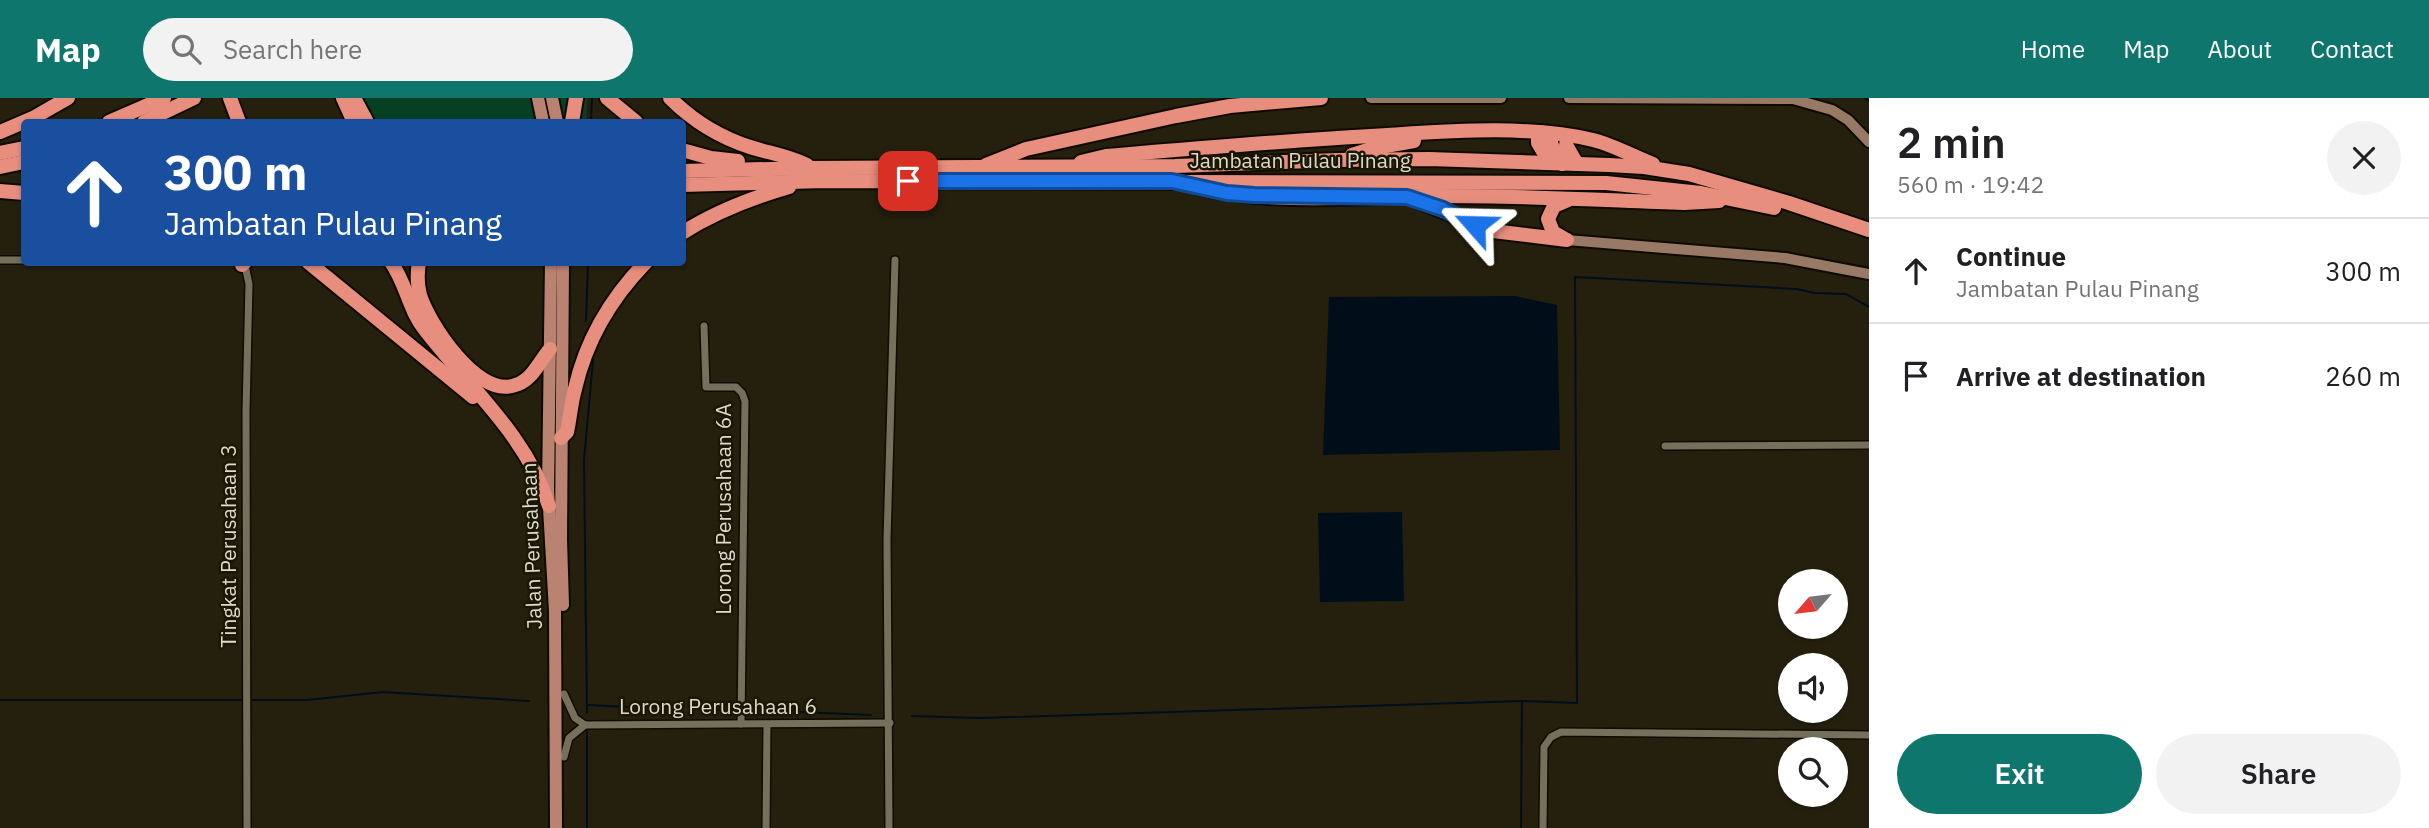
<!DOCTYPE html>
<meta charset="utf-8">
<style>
body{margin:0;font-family:"IBM Plex Sans",sans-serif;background:#f2f2f2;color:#202124;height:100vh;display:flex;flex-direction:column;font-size:26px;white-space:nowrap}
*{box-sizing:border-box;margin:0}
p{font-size:23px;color:#757577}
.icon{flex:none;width:38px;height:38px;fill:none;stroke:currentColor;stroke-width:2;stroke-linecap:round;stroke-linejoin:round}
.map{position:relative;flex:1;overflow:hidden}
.sheet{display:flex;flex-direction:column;background:#fff;width:560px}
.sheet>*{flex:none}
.top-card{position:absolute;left:21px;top:21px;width:665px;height:147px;border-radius:7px;box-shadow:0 2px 5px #0004;background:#1a4fa0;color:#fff;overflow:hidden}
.needle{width:46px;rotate:242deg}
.tools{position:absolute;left:1778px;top:471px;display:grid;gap:14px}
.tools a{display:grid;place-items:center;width:70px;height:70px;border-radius:50%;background:#fff;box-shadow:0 2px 5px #0004;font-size:35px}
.pin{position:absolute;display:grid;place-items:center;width:60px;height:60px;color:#fff;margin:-30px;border-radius:14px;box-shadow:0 4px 10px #0006}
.me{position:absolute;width:77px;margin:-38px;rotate:295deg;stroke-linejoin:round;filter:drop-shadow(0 0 5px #0008)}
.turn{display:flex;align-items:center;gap:24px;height:147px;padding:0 28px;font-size:32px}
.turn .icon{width:91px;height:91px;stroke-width:2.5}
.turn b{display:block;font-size:49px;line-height:60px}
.round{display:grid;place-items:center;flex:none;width:74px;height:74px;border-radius:37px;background:#f2f2f2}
.head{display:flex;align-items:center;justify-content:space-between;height:119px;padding:0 28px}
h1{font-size:42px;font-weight:600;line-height:52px}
.action{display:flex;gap:14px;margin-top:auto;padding:14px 28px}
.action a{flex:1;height:80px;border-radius:42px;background:#0f766e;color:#fff;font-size:28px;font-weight:600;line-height:80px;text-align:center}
.action a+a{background:#f2f2f2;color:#202124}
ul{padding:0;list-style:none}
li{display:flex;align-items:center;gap:21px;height:105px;padding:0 28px;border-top:2px solid #e0e0e0}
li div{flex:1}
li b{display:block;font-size:26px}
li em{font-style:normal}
header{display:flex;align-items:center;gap:42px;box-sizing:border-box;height:98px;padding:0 35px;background:#0f766e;color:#fff}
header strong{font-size:33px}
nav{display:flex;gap:38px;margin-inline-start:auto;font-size:24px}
.search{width:490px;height:63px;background:#f2f2f2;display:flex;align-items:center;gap:18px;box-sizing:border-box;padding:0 24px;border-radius:38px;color:#757577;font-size:26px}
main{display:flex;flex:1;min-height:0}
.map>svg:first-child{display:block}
.green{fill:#073f25}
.water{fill:#000e1a}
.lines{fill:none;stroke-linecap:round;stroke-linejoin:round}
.stream{stroke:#000e1a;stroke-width:2}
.street-casing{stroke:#0e0a00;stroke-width:10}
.secondary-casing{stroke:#0e0a00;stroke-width:14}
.primary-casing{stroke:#0e0a00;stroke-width:16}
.highway-casing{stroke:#0e0a00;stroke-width:18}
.street{stroke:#75705b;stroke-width:7}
.secondary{stroke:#987966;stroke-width:10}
.primary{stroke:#ba8270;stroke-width:12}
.highway{stroke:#e88e7e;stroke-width:14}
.route-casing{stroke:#114b97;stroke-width:18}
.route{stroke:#1a73e8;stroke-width:12}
.labels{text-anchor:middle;stroke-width:5;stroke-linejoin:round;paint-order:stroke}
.street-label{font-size:21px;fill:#dcd9cd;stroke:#1c1705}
</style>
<header>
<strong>Map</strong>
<div class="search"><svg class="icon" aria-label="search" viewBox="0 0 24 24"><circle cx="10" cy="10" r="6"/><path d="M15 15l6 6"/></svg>Search here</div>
<nav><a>Home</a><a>Map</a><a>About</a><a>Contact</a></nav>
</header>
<main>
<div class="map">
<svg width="1869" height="730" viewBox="0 0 1869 730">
<rect width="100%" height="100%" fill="#25200e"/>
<path class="green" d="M357,0h230l-1,24h-214z"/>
<g class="water">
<path d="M1515,198l42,9 3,145 -237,5 6,-158z"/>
<path d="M1402,414l2,89 -84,1 -2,-89z"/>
</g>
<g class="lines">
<g class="stream">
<path d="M1865,0l4,3"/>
<path d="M591,24l1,-24"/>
<path d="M586,223l2,-59"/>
<path d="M0,602h244"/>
<path d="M250,602h57l76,-8 146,9"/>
<path d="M588,607l39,2"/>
<path d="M697,611l36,1"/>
<path d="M748,612l123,5"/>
<path d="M587,615l-3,-253 9,-100"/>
<path d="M912,618l69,2 541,-17"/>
<path d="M587,633v97"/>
<path d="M1521,730l1,-127 55,2 -2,-426 222,12 17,4 32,1 23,13"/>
</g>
<defs>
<g id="street">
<path d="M0,162h24"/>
<path d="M241,166l5,6 3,14 -3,127 1,417"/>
<path d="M704,228l2,61h30l6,6 3,8 -4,323"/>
<path d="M1665,348l204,-1"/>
<path d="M564,596l11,24 10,7 305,-2"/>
<path d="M564,659l5,-19 16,-13"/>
<path d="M766,730l1,-103"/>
<path d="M889,730l-2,-289 8,-279"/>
<path d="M1543,730l1,-81 7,-10 10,-5 308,3"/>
</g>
<g id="secondary">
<path d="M1371,0h130"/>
<path d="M1569,0l224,1 39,11 16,10 21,22"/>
<path d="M1567,142l218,18 84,16"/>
</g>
<g id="primary">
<path d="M538,0l5,24"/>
<path d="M552,0l5,24"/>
<path d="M551,164l-3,228 7,121 1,217"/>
<path d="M563,507l-2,-65 2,-278"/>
</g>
<g id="highway">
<path d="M230,0l9,24"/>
<path d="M343,0l11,24"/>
<path d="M354,0l13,24"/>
<path d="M607,0l29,24"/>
<path d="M670,0c22,22 49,39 80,49 19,6 39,9 57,18"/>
<path d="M109,24l55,-24"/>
<path d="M144,24l50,-24"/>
<path d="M572,24l4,-24"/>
<path d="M0,34l33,-14 35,-20"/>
<path d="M1538,39v6l12,20"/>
<path d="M1551,40v6l11,20"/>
<path d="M1567,42l-1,5 11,19"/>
<path d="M682,52l29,8 27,3"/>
<path d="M0,55l24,-5"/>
<path d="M1352,57l22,-7 40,-7"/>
<path d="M1081,64l25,-6c94,-8 187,-16 281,-21 64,-4 144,-10 206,5 20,5 40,16 60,24"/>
<path d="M986,67l40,-16 150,-33 54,-10 91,-8"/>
<path d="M0,69l24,-5"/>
<path d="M682,73l129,-3 364,-2 163,-6 91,-1 180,6 35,2 45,7 100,29 80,27"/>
<path d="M682,87l143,-4 781,2 95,10 73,15"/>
<path d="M1198,89c68,17 153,10 224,9 87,-1 175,4 262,7l35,-2"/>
<path d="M0,93l24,2"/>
<path d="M1418,103l75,30 74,9"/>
<path d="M682,135c33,-21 69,-35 107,-46"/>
<path d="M1565,141l-12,-7 -5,-13 6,-13 14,-6"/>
<path d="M308,164l165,135"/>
<path d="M391,164c15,21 18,48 34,68 44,57 102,106 124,176"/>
<path d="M419,164c-2,12 -2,22 1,33 9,29 56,100 92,91 20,-4 26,-23 38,-37"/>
<path d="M242,167l3,-3"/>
<path d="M561,340l6,-6c3,-14 4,-29 8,-43 11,-49 36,-91 71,-127"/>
</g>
</defs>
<use href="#street" class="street-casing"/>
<use href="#secondary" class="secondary-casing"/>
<use href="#primary" class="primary-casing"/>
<use href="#highway" class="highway-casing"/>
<use href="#street" class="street"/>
<use href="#secondary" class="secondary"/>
<use href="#primary" class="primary"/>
<use href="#highway" class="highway"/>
</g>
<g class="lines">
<defs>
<path id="route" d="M908,83h264l55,12 27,2 153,2 36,12 32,16"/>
</defs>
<use href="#route" class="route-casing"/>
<use href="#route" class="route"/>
</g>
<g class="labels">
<g class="street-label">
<text x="1300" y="70">Jambatan Pulau Pinang</text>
<text transform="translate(724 411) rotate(-90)" y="7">Lorong Perusahaan 6A</text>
<text transform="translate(229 448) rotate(-90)" y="7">Tingkat Perusahaan 3</text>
<text transform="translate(532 448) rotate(-92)" y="7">Jalan Perusahaan</text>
<text x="718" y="616">Lorong Perusahaan 6</text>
</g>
</g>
</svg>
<div class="tools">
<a><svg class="needle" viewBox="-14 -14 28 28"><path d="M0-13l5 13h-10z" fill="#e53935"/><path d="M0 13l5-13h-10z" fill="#757577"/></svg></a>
<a><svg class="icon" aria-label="sound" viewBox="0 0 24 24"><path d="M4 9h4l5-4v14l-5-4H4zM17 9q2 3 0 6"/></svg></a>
<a><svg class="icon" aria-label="search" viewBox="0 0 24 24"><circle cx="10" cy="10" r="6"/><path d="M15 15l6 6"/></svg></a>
</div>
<div class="pin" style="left:908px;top:83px;background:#d93025"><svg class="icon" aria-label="arrive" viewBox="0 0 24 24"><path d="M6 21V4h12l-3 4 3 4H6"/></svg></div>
<svg class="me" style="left:1475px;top:127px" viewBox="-20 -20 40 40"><path d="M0-17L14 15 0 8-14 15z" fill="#1a73e8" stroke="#fff" stroke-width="4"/></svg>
<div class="top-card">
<div class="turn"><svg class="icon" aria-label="ahead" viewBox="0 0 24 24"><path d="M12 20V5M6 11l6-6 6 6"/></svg><div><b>300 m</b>Jambatan Pulau Pinang</div></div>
</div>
</div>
<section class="sheet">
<div class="head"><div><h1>2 min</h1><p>560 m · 19:42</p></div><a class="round"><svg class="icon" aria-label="close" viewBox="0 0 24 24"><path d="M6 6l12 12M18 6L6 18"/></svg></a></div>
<ul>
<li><svg class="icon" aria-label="ahead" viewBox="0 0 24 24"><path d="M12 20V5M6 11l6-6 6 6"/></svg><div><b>Continue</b><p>Jambatan Pulau Pinang</p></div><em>300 m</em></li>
<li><svg class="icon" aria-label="arrive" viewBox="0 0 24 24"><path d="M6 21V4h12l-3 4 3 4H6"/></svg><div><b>Arrive at destination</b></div><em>260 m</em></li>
</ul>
<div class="action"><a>Exit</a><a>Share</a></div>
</section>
</main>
